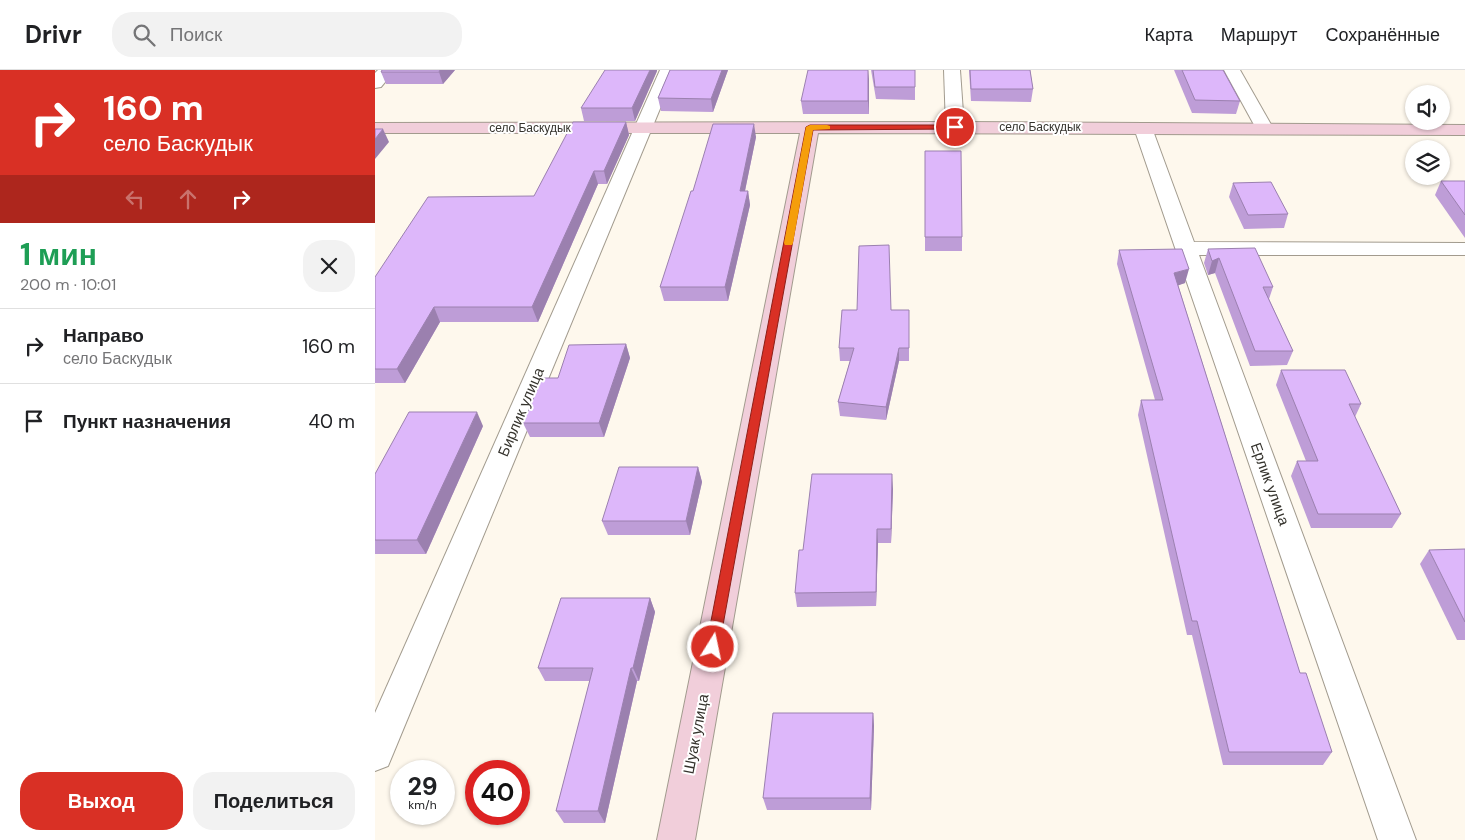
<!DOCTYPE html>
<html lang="ru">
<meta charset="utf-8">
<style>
body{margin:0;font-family:"DM Sans",sans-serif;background:#f2f2f2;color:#202124;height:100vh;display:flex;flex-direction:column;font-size:19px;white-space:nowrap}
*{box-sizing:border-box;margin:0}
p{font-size:16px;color:#757577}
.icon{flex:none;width:28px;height:28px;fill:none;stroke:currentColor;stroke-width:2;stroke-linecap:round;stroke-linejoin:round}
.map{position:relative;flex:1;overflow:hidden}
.sheet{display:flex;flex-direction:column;background:#fff;width:375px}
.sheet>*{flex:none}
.banner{background:#d93025;color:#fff;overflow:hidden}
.tools{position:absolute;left:1030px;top:15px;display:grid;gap:10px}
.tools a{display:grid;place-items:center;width:45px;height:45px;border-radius:50%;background:#fff;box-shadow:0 1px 4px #0004;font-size:25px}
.speed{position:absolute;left:15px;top:690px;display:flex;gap:10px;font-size:25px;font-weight:700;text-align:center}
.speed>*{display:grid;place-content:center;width:65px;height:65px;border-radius:50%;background:#fff;box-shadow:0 1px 4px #0004;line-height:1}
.speed small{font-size:12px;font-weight:400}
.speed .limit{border:8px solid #d22;background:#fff;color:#111}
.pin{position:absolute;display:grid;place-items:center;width:42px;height:42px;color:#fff;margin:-21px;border:2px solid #fff;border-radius:50%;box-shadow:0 1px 5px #0007}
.me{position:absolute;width:55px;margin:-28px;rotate:10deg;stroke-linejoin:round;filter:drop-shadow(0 0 4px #0008)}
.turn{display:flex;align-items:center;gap:18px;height:105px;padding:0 20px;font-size:22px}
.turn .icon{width:65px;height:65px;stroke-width:2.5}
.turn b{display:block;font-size:35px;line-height:42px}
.lanes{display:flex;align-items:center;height:48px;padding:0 20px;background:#0003;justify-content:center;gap:25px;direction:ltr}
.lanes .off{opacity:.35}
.round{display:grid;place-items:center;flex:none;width:52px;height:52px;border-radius:20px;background:#f2f2f2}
.overview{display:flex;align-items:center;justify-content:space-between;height:85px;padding:0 20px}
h1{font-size:30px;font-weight:800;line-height:38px;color:#1e9e55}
.primary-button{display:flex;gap:10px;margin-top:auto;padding:10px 20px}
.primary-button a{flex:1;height:58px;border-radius:20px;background:#d93025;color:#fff;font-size:20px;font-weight:800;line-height:58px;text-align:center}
.primary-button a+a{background:#f2f2f2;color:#202124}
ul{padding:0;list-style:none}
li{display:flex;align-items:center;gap:15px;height:75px;padding:0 20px;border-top:1px solid #e0e0e0}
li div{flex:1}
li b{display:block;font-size:19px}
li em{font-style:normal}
header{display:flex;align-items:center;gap:30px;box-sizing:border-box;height:70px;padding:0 25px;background:#fff;border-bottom:1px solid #e0e0e0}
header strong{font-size:24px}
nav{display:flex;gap:28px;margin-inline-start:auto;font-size:18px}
.search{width:350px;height:45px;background:#f2f2f2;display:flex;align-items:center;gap:12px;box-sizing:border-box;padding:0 18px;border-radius:20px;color:#757577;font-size:19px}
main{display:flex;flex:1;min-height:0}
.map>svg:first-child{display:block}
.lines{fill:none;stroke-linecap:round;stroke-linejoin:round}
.street-casing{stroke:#a29b8e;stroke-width:2}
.secondary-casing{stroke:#a29b8e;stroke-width:2}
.street{fill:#fff;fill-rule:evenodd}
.secondary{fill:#f1ceda;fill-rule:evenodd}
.wall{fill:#be9dd7}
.shaded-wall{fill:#9b80af}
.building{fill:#ddb7fa;stroke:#9b80af}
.route{fill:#d93025;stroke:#8d1f18}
.slow{fill:#f59e0b}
.labels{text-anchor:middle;stroke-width:4;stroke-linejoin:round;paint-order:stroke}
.far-street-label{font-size:12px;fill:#35332d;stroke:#fff}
.street-label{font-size:15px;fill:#35332d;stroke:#fff}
</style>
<header>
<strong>Drivr</strong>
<div class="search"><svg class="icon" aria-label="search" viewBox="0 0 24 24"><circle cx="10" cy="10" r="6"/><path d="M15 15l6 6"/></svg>Поиск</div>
<nav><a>Карта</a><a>Маршрут</a><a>Сохранённые</a></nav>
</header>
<main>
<section class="sheet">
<div class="banner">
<div class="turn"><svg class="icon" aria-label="right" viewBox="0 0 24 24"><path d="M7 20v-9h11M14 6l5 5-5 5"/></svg><div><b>160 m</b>село Баскудык</div></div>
<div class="lanes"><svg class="icon off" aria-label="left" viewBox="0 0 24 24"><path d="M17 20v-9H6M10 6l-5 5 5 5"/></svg><svg class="icon off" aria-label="ahead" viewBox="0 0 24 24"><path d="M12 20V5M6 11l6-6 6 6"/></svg><svg class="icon" aria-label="right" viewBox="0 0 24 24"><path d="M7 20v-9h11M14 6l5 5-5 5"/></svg></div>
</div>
<div class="overview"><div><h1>1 мин</h1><p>200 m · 10:01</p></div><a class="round"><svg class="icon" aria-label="close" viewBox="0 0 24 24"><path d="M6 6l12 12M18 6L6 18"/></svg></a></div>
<ul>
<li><svg class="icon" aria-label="right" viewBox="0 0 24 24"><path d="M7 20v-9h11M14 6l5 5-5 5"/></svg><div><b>Направо</b><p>село Баскудык</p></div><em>160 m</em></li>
<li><svg class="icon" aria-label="arrive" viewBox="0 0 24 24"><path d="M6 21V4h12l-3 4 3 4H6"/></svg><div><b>Пункт назначения</b></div><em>40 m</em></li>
</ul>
<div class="primary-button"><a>Выход</a><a>Поделиться</a></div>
</section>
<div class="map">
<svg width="1090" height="770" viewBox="0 0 1090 770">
<rect width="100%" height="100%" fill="#fef8ed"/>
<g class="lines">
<defs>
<g id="street">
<path d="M3,0h17l-14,17 -6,1v-15z"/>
<path d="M285,0h16l-283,684 -5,12 -13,5v-58z"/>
<path d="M569,0h16l4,57 -3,4 -6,1 -6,-1 -3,-4z"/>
<path d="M849,0h16l33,58 -3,4 -6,1 -6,-1z"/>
<path d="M768,53l6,1 3,4 42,114 271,1v12h-266l217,585h-38l-244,-712 3,-4z"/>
</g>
<path id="secondary" d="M580,52l510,3v10l-647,-2 -123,707h-38l143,-707h-425v-10z"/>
</defs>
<use href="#street" class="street-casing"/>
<use href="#secondary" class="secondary-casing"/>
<use href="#street" class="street"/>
<use href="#secondary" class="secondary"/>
</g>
<g class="wall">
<path d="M80,0l-12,14h-57l-5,-12z"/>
<path d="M295,0h58l-15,42 -52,-1 -3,-13z"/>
<path d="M496,0h44v30l-39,-1z"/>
<path d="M594,0h61l3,19 -2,13 -60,-1z"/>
<path d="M799,0h49l17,31 -4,13 -44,-1z"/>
<path d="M282,1l-22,50h-51l-3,-13z"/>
<path d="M494,9v35h-66l-2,-13z"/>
<path d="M251,52l3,13 -22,49h-9l-60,138h-98l-35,61h-30v-106l159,-81z"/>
<path d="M381,67l-11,54h3l2,14 -22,96h-64l-4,-14 33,-96z"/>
<path d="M550,81l37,86v14h-37z"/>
<path d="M1066,111h24v57l-30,-43z"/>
<path d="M858,113l55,31 -4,14 -40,1 -15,-32z"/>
<path d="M833,179l65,38 -4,12 24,52 -6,14 -37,1 -35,-93 -7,2 -4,-12z"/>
<path d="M744,180l66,33 -7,2 122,388 32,79 -9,13h-100l-31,-130h-5l-49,-220 3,-15h14l-38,-136z"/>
<path d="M516,240h18v51h-10l-13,59 -46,-4 -2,-14 12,-41h-10l-1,-13z"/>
<path d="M251,274l4,14 -26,79h-74l-7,-14 35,-45z"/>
<path d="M906,300l80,34 -6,13 46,97 -9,14h-81l-20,-52 6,-15h9l-30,-76z"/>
<path d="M108,356l-57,128h-51v-80z"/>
<path d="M323,397l4,15 -12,53h-82l-6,-14z"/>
<path d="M518,419l-2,54h-13l-2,63 -79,1 -2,-14 8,-43z"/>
<path d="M1090,479v91h-8l-37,-76 9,-14z"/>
<path d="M275,528l5,14 -16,69h-2l-32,142h-41l-8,-12 34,-130h-45l-7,-13z"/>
<path d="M498,643l1,13 -3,84h-104l-4,-12z"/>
</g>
<g class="shaded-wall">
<path d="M65,0h15l-12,14 -4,-12z"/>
<path d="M275,0h7v1l-22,50 -3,-13z"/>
<path d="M347,0h6l-15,42 -2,-13z"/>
<path d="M493,0l1,9v35l-1,-13z"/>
<path d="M251,52l3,13 -22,49 -3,-13z"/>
<path d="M379,54l2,13 -14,68 -2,-14z"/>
<path d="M8,59l6,13 -14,17v-20z"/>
<path d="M219,101l4,13 -60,138 -6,-15z"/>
<path d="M373,121l2,14 -22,96 -3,-14z"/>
<path d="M844,188l-4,15 -7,2 4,-14z"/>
<path d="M814,199l-4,14 -14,5 3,-15z"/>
<path d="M59,237l6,15 -35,61 -8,-14z"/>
<path d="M251,274l4,14 -26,79 -5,-14z"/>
<path d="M524,278v13l-13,59v-13z"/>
<path d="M102,342l6,14 -57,128 -9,-14z"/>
<path d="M323,397l4,15 -12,53 -4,-14z"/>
<path d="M517,404l1,15 -2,54v-14z"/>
<path d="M502,459l1,14 -2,63v-14z"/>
<path d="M275,528l5,14 -16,69 -6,-13z"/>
<path d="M256,598l6,13 -32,142 -7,-12z"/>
<path d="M498,643l1,13 -3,84 -1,-12z"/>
</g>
<g class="building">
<path d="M7,0h58l-1,2h-58z"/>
<path d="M230,0h45l-18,38h-51z"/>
<path d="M295,0h52l-11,29 -53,-1z"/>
<path d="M433,0h60v31h-67z"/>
<path d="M498,0h42v17h-40z"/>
<path d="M595,0h60l3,19h-62z"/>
<path d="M807,0h41l17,31 -45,-1z"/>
<path d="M198,52h53l-22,49h-10l-62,136h-98l-37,62h-22v-92l53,-80 106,-1z"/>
<path d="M338,54h41l-14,67h8l-23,96h-65l31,-96h2z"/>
<path d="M0,59h8l-8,10z"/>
<path d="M550,81h36l1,86h-37z"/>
<path d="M1066,111h24v34z"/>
<path d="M896,112l17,32 -40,1 -15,-32z"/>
<path d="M514,175l2,65h18v38h-10l-13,59 -48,-5 16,-54h-15l3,-38h15l2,-64z"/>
<path d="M880,178l18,39h-10l30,64h-38l-36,-93 -7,3 -4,-12z"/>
<path d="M807,179l7,20 -15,4 126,400h6l26,79h-103l-32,-131h-5l-51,-221h22l-44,-150z"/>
<path d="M251,274l-27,79h-76l19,-45h16l11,-33z"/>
<path d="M906,300h64l16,34h-12l52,110h-83l-21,-53h21z"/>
<path d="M34,342h68l-60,128h-42v-66z"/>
<path d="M244,397h79l-12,54h-84z"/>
<path d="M437,404h80l-1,55h-14l-1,63 -81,1 4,-43h4z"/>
<path d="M1090,479v73l-36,-72z"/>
<path d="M186,528h89l-17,70h-2l-33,143h-42l37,-143h-55z"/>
<path d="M398,643h100l-3,85h-107z"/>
</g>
<path class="route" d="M435,55h145l4,2 -4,2 -142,1 -94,517 -2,5 -4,1 -5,-1 -2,-5 100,-520z"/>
<path class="slow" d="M452,55l3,1v3l-17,1 -20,113 -1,2h-7l-1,-2 22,-116 4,-2z"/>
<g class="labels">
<g class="far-street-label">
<text x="665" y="61">село Баскудык</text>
<text x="155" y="62">село Баскудык</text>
</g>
<g class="street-label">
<text transform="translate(146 342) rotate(-67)" y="5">Бирлик улица</text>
<text transform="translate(895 414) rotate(70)" y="5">Ерлик улица</text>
<text transform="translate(321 664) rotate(-79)" y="5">Шуак улица</text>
</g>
</g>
</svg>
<div class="tools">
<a><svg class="icon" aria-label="sound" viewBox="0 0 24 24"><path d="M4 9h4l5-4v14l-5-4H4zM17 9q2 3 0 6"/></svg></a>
<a><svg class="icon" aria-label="layers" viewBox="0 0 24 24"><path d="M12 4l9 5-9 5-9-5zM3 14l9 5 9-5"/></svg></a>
</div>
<div class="speed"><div>29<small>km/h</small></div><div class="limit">40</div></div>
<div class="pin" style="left:580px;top:57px;background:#d93025"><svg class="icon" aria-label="arrive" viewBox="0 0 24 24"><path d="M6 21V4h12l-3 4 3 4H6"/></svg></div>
<svg class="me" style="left:338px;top:577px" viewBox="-20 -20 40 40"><circle r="17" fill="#d93025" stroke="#fff" stroke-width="3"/><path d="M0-11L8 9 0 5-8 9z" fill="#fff"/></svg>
</div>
</main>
